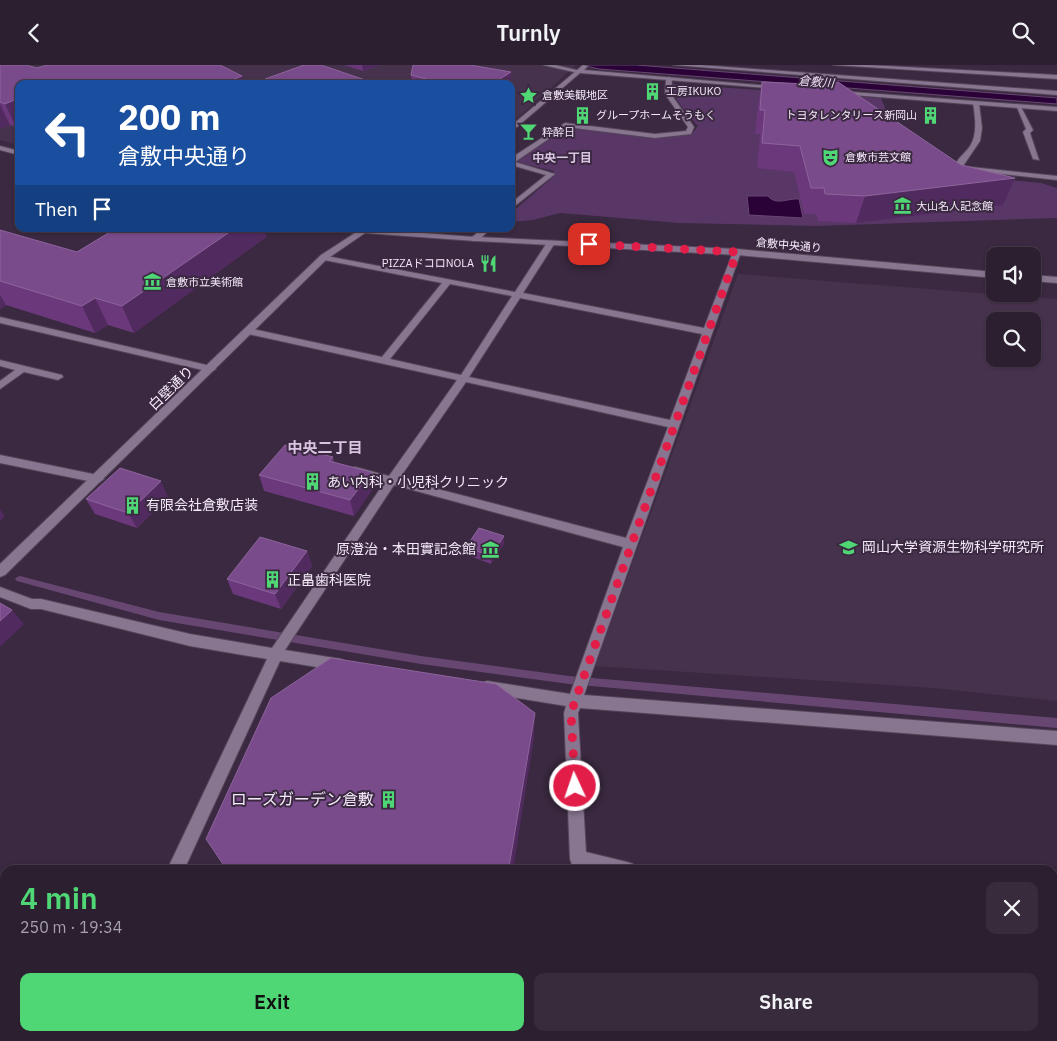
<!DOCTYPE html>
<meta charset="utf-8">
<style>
body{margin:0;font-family:"IBM Plex Sans","Noto Sans JP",sans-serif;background:#382c3c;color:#f1f3f6;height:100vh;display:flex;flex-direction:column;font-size:19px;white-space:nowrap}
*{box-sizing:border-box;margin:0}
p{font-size:16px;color:#a6a2ab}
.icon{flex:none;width:28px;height:28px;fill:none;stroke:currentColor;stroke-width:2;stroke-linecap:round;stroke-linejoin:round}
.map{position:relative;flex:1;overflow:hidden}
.side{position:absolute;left:0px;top:800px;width:1058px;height:176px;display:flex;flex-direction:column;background:#2c1f30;border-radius:15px 15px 0 0;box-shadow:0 1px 4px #0004,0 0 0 1px #483d4c}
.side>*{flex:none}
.hud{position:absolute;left:15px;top:15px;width:500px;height:152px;border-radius:10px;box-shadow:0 1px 4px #0004,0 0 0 1px #483d4c;background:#1a4fa0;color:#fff;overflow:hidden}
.buttons{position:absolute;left:986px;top:182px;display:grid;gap:10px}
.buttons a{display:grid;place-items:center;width:55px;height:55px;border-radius:10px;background:#2c1f30;box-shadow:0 1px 4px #0004,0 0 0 1px #483d4c;font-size:25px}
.pin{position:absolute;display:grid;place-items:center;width:42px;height:42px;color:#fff;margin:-21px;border-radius:10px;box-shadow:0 2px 8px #0006}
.me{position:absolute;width:55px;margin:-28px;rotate:357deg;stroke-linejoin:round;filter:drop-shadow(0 0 4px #0008)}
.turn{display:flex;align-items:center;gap:18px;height:105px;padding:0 20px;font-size:22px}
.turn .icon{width:65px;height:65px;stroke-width:2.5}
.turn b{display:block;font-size:35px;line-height:42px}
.then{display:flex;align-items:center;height:48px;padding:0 20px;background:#0003;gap:10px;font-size:19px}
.round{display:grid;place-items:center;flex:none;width:52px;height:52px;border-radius:10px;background:#382c3c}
.overview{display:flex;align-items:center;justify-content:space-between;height:85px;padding:0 20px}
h1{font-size:30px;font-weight:600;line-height:38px;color:#4fd675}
.button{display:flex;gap:10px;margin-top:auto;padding:10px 20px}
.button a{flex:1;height:58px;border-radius:10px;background:#4fd675;color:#111;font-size:20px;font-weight:600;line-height:58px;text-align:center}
.button a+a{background:#382c3c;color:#f1f3f6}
header{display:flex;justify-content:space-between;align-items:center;height:65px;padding:0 20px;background:#2c1f30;font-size:22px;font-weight:600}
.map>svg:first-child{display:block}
.built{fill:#47324e;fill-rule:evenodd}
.green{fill:#583665}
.water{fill:#2b0238;stroke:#674772}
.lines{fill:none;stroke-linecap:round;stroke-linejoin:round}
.stream{fill:#674772;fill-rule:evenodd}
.minor-casing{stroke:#544559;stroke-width:2}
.tertiary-casing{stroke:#544559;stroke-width:2}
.minor{fill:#887590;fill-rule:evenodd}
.tertiary{fill:#887590;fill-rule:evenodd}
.wall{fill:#6b387c}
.shaded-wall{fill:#512a5f}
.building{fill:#7a4b8a;stroke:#8d649b}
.route{stroke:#e11d48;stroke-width:9;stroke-dasharray:0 16.2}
.labels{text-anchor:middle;stroke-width:4;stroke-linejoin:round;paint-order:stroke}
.far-poi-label{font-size:11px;fill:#f4e9f9;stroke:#3a2940;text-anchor:start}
.far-street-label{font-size:11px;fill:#f4e9f9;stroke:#3a2940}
.far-water-label{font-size:12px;font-style:italic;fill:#ecdef2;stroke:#3a2940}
.far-neighbourhood-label{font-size:12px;font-weight:bold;fill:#d8c3e1;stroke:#3a2940}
.street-label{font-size:14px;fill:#f4e9f9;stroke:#3a2940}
.poi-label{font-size:14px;fill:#f4e9f9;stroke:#3a2940;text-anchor:start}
.neighbourhood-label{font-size:15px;font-weight:bold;fill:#d8c3e1;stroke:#3a2940}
.near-poi-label{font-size:16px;fill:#f4e9f9;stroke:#3a2940;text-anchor:end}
</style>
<header><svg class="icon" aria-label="back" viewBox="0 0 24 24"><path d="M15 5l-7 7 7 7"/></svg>Turnly<svg class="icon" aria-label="search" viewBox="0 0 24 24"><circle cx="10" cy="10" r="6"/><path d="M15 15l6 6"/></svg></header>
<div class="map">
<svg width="1057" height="976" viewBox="0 0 1057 976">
<rect width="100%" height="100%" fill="#3a2940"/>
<g class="built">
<path d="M0,0h576l-65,59v-40h-492v61l-19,-5z"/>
<path d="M738,209l319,25v402l-123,-13 -339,-22zM995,256h37v38h-37z"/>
</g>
<path class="green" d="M672,19l209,14 15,36 82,43 63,6 16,5v30l-241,8 -137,-3 -119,-10 -27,7 -22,2v-9l42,-36 1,-6 -38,-9 51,-35 90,11 35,-4 6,-8c-9,-10 -26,-28 -26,-42z"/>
<g class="water">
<path d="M582,0h54l421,33v6l-458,-35z"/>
<path d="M747,131h21c8,10 20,2 31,3l4,19 -54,-3z"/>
</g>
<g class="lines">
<path class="stream" d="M20,511l139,36 262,44 148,20 488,42v10l-488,-44 -148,-20 -262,-44 -142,-39 -2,-2 2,-2z"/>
<defs>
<g id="minor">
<path d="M209,0h7l32,19h-8z"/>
<path d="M543,0h12l26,6 -3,2z"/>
<path d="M673,0h27l357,26v4z"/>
<path d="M833,0h35l189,10v4z"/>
<path d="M669,12l3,2 -1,15 23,33 -3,7 -36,4 -89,-11 -51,35 40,12 -44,35v-6l35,-28 -35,-10v-7l54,-35 90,11 31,-3 2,-4 -23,-33 1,-15z"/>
<path d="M976,36l3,2 3,25 -2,13 -19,28h-6c0,-10 10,-15 15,-23 8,-12 5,-30 3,-43z"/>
<path d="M1016,40h4l13,25 -3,3 9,27 -6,-1 -10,-27 3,-3z"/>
<path d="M962,101l95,10v4l-92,-10h-3z"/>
<path d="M482,164h8l-12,12h-6v-4z"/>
<path d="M548,176l7,2 -32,50 181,35 29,-76 4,-3 4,3 -157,443 473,36v14l-477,-37 -2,5 8,139 41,10 6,2 2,6c-20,0 -43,3 -63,-5l-2,-6 -6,-146 2,-7 -79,-13 -5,-2 -2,-4 2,-4 5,-2 83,13 53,-147 -229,-62 -109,165 56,9 5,2 2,4 -2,4 -5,2 -61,-10 -96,209h-17l100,-211 -77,-13 -149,-37h-10l-31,-12v-10l32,12h9l149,35 82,14 112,-165 -33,-9 -2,-3 2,-3 4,-1 34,9 68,-96 -209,-46 -5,-3 5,-3 134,29 60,-74 -118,-23 -3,-1v-4l194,37zM450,219l62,12 -51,79 -71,-16zM520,233l182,36 -32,86 -201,-43zM466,317l202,45 -42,111 -227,-59z"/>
<path d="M0,252l211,49 5,3 -5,3 -211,-49z"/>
<path d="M0,295l62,15 1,2 -5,3 -34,-8 -24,17v-8l15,-11 -15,-4z"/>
<path d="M0,390l98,20 6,4 -6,4 -98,-20z"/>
<path d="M1052,902l5,2v18l-5,-2z"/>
<path d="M86,971h19l-1,5h-20z"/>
<path d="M417,971h22l-1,5h-23z"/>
</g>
<g id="tertiary">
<path d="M583,0l5,1 -4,4 197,17 -3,2 -198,-16 -69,59v-6z"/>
<path d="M838,26l219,16v4l-217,-17z"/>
<path d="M0,81l19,5v4l-19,-5z"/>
<path d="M336,164h33l106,8 262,12 258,23v6l-258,-23 -262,-14 -110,-8 -38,26 -322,316 -5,2v-13l321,-309 34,-22 -15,-2z"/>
<path d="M1032,210l25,2v6l-25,-2z"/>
</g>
</defs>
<use href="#minor" class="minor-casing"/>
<use href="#tertiary" class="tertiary-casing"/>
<use href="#minor" class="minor"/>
<use href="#tertiary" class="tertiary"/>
</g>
<g class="wall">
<path d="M0,0l37,3 205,8 2,8h-225l-3,43 -6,-2 -10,4z"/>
<path d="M344,0h37l-18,6z"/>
<path d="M411,10l100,9h-99z"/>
<path d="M265,14l112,5h-111z"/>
<path d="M762,17l199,83 54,13 -12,27 -147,18 -38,-2 -2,-7h-12l-10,-42 -37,-4 3,-34h-5l3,-29z"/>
<path d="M115,164h149l2,8 -132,96 -26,-8 -13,8 -89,-28 -6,4v-79l77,22z"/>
<path d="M333,392l1,5 37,10 3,15 -20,29 -90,-25 -5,-16z"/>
<path d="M168,432l-31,31 -42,-14 -9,-15z"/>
<path d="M504,471v8l-13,20 -24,-9 -1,-8z"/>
<path d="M307,486l5,15 -31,43 -48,-15 -6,-15z"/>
</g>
<g class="shaded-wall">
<path d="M362,0h19l-18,6z"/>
<path d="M511,7v12h-19z"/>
<path d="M242,11l2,8h-22z"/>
<path d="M19,33v27l-3,2 -11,-23z"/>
<path d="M0,39l10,21 -10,4z"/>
<path d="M1015,113l-12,27 -147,18 9,-27z"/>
<path d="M234,164h30l2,8 -132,96 -12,-27z"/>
<path d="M0,230l6,10 -6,4z"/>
<path d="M95,233l13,27 -13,8 -13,-27z"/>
<path d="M371,407l3,15 -20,29 -4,-16z"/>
<path d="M161,416l7,16 -31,31 -9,-15z"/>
<path d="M0,444l5,7 -5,5z"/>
<path d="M504,471v8l-13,20v-8z"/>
<path d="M307,486l5,15 -31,43 -6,-15z"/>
<path d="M12,545l12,14 -24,23v-26z"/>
<path d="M535,648l-1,25 -21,132h-7z"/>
<path d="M326,971h26l-5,5h-26z"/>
</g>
<g class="building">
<path d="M0,0h26l11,3 10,-3h173l22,11 -20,8h-203v14l-14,6 -5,-2z"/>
<path d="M304,0h17l56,19h-92l-20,-5z"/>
<path d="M413,0h57l41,7 -19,12h-47l-34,-9z"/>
<path d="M762,17l69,3 7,-3 123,83 54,13 -150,18 -40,-2 -1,-6h-13l-11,-42 -38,-3 3,-33h-5z"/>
<path d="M115,164h119l-112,77 -27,-8 -13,8 -82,-25v-51l77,22z"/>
<path d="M285,380l48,12 -4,4 42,11 -21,28 -91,-25z"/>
<path d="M120,403l41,13 -33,32 -42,-14z"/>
<path d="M479,463l25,8 -13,20 -25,-9z"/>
<path d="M260,472l47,14 -32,43 -48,-15z"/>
<path d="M0,538l12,7 -12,11z"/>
<path d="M331,593l165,26 39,29 -26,154 -3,3h-279l-21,-31 65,-141z"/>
<path d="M104,971h222l-5,5h-223z"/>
</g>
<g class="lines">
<path class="route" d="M575,721l-4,-73 4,-12 162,-449 -148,-8"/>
</g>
<defs>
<symbol id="building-bare" viewBox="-9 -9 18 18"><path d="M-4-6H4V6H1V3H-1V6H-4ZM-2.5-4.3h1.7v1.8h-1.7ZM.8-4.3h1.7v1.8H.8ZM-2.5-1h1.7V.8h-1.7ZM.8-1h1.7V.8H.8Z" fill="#4fd675" stroke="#3a2940" stroke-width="2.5" paint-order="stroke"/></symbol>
<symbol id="sight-bare" viewBox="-9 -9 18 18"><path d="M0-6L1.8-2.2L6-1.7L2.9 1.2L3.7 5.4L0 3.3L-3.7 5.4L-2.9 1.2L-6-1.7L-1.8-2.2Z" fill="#4fd675" stroke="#3a2940" stroke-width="2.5" paint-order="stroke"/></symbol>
<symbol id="bar-bare" viewBox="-9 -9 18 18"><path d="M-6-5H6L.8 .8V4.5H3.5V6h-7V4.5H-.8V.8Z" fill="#4fd675" stroke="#3a2940" stroke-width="2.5" paint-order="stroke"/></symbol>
<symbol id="theatre-bare" viewBox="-9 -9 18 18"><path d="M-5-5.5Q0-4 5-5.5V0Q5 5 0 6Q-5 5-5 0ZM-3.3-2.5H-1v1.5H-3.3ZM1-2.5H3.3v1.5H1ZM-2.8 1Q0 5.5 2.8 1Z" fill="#4fd675" stroke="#3a2940" stroke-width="2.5" paint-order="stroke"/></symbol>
<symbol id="museum-bare" viewBox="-9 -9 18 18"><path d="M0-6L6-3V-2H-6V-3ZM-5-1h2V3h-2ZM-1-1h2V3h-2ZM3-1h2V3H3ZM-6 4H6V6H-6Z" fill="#4fd675" stroke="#3a2940" stroke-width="2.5" paint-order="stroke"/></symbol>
<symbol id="restaurant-bare" viewBox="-9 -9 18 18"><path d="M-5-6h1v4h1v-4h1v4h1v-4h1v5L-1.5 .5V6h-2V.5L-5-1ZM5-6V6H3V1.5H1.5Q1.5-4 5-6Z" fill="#4fd675" stroke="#3a2940" stroke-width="2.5" paint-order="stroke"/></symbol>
<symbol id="university-bare" viewBox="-9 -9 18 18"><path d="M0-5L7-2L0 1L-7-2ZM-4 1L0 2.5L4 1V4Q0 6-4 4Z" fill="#4fd675" stroke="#3a2940" stroke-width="2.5" paint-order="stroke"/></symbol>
</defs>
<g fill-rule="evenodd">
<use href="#building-bare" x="640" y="14" width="25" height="25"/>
<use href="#sight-bare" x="516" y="18" width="25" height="25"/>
<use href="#building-bare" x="570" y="38" width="25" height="25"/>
<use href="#building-bare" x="918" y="38" width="25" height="25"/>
<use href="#bar-bare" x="516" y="54" width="25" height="25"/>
<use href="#theatre-bare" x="818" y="80" width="25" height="25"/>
<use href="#museum-bare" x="890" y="128" width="25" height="25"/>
<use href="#restaurant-bare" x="476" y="186" width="25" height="25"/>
<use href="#museum-bare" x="140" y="204" width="25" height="25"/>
<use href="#building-bare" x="300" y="404" width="25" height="25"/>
<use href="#building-bare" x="120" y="428" width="25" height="25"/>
<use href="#university-bare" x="836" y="470" width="25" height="25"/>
<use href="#museum-bare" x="478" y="472" width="25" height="25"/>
<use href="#building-bare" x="260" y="502" width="25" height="25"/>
<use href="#building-bare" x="376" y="722" width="25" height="25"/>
</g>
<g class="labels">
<g class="far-poi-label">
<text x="666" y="30">工房IKUKO</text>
<text x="542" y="34">倉敷美観地区</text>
<text x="596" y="54">グループホームそうもく</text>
<text x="917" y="54" text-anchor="end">トヨタレンタリース新岡山</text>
<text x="542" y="71">粋酔日</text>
<text x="845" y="96">倉敷市芸文館</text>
<text x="916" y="145">大山名人記念館</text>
<text x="474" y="202" text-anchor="end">PIZZAドコロNOLA</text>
<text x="166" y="221">倉敷市立美術館</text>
</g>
<g class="far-street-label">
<text transform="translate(789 180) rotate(5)" y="4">倉敷中央通り</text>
</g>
<g class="far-water-label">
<text transform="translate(816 17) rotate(5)" y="4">倉敷川</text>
</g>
<g class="far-neighbourhood-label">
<text x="562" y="97">中央一丁目</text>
</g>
<g class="street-label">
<text transform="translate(171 323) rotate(-44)" y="5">白壁通り</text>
</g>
<g class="poi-label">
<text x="327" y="422">あい内科・小児科クリニック</text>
<text x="146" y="445">有限会社倉敷店装</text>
<text x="862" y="487">岡山大学資源生物科学研究所</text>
<text x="476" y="489" text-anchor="end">原澄治・本田實記念館</text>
<text x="287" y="520">正畠歯科医院</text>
</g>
<g class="neighbourhood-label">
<text x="325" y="388">中央二丁目</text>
</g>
<g class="near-poi-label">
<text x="374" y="740">ローズガーデン倉敷</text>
</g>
</g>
</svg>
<div class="buttons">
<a><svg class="icon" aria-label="sound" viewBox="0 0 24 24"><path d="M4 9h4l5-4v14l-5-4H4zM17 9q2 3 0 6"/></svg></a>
<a><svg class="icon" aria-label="search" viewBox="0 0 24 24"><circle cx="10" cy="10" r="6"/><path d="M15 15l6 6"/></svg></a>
</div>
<div class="pin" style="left:589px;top:179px;background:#d93025"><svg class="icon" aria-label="arrive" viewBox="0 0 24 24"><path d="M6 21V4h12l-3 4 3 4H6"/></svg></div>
<svg class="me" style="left:575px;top:721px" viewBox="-20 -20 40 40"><circle r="17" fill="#e11d48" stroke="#fff" stroke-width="3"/><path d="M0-11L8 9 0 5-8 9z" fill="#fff"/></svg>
<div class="hud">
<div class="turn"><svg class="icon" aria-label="left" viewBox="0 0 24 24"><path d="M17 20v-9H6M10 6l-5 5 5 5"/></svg><div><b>200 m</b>倉敷中央通り</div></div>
<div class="then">Then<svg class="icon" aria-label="arrive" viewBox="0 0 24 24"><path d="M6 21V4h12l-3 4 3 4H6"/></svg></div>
</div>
<section class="side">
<div class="overview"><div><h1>4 min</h1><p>250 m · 19:34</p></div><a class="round"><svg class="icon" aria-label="close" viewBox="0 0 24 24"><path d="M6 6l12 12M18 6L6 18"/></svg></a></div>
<div class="button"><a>Exit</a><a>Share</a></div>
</section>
</div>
